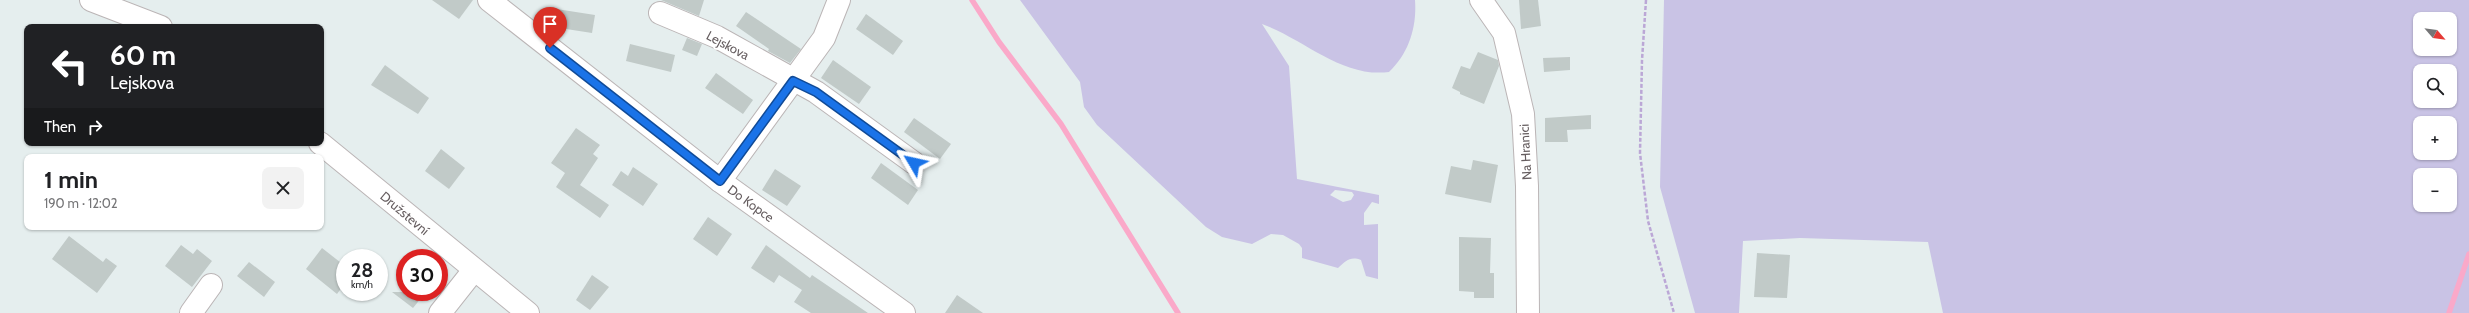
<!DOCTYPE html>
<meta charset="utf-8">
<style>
body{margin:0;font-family:Cabin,sans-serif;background:#f2f2f2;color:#202124;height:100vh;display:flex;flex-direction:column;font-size:15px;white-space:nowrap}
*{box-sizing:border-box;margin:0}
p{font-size:13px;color:#757577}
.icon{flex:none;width:22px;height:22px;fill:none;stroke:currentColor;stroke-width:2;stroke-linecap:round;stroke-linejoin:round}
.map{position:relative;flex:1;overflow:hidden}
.side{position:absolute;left:24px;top:154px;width:300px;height:76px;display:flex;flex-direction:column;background:#fff;border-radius:8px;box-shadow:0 1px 3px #0004}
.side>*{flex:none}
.hud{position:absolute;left:24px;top:24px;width:300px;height:122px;border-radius:8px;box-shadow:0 1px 3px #0004;background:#202124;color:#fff;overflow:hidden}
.needle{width:26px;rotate:118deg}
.controls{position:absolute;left:2413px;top:12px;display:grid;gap:8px}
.controls a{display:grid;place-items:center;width:44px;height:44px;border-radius:8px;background:#fff;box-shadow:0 1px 3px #0004;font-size:20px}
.speed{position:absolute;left:336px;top:249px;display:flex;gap:8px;font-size:20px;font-weight:700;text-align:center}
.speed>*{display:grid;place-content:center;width:52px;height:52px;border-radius:50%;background:#fff;box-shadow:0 1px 3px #0004;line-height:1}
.speed small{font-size:10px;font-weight:400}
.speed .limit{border:6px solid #d22;background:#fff;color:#111}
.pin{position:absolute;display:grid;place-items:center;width:34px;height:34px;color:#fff;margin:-41px -17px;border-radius:50% 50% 50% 0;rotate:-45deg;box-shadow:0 0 4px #0007}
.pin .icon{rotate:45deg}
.me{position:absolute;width:44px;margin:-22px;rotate:306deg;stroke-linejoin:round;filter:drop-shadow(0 0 3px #0008)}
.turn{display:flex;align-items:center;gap:14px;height:84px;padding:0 20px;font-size:18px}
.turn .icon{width:52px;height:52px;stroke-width:2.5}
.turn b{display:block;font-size:28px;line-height:34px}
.then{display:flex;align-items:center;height:38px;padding:0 20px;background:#0003;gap:8px;font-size:15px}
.round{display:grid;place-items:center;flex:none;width:42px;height:42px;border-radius:8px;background:#f2f2f2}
.overview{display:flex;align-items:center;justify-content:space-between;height:68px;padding:0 20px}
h1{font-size:24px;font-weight:700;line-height:30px}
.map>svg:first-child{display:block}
.green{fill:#c9c3e5;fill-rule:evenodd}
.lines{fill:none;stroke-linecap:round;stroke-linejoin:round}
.stream{stroke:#faa9c9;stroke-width:5.5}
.building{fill:#c1cac8}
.minor-casing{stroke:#bbb5b6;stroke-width:24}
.path{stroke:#bba7d6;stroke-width:2.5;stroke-dasharray:4 2;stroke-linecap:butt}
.minor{stroke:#fff;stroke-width:22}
.route-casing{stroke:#114b97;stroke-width:10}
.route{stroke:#1a73e8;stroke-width:7}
.labels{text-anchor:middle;stroke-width:4;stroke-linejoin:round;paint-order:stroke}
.street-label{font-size:13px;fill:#655d5f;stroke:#fff}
</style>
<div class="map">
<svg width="2469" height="313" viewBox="0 0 2469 313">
<rect width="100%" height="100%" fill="#e5eeee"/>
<g class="green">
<path d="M1020,0h395c2,27 -6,53 -26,72 -47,6 -85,-33 -127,-48l27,42 8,113 82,16v9l-7,-2 -8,11v12l14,-1v55l-12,-3 -5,-16c-11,-4 -15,1 -23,8l-36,-10v-10l-3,-4 -16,-9 -12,-1 -19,10 -30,-7 -16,-10 -109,-102 -13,-18 -4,-25zM1335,190l17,2 2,3 -3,5 -8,2 -13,-7z"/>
<path d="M1664,0h805v313h-526l-15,-71 -128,-4 -57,3 -4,72h-44l-35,-126zM2420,19h30v30h-30zM2420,71h30v30h-30zM2420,123h30v30h-30zM2420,175h30v30h-30z"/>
</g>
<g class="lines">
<g class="stream">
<path d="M972,0l27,42 62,82 117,189"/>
<path d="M2449,313l20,-59"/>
</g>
</g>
<g class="building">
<path d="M432,0h41l-14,19z"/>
<path d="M661,0h43l-5,16z"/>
<path d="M1519,0h19l3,26 -20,3z"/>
<path d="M550,8l45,7 -3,18 -45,-7z"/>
<path d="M746,12l55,37 -11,14 -22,-12 1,-2 -33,-23z"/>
<path d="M866,14l37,27 -10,14 -37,-26z"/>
<path d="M687,38l15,6 -5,12 -15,-6z"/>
<path d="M630,44l45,11 -4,17 -45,-11z"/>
<path d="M1478,52l20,8 1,6 -15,38 -24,-10v-2l-8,-4 9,-22 9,3z"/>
<path d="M1570,57v13l-26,2 -1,-14z"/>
<path d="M833,60l38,27 -12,17 -38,-26z"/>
<path d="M385,65l44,33 -11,16 -47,-29z"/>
<path d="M716,73l37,27 -10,14 -38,-26z"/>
<path d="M1591,115v14l-24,1 1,12h-23v-24z"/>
<path d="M914,118l37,26 -11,15 -36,-27z"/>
<path d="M576,128l24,17 -7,9 5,4 -18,27 29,20 -9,13 -44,-31 9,-14 -14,-10z"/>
<path d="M441,149l24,19 -16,21 -24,-18z"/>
<path d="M1473,160l25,5 -7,38 -46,-9 6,-28 20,4z"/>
<path d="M881,163l37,27 -10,15 -37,-27z"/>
<path d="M633,167l25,17 -15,22 -31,-21 9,-14 7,5z"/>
<path d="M775,169l26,17 -14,20 -25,-16z"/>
<path d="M708,217l24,17 -15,22 -24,-17z"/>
<path d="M69,236l34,26 3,-4 11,8 -20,27 -45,-34z"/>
<path d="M1459,237l32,1 -1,35h4v25h-20v-6l-15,-1z"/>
<path d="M181,245l12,9 4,-5 15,12 -20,26 -27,-21z"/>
<path d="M766,245l44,33 2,-3 56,38h-57l-17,-11 8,-12 -23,-15 -5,8 -23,-15z"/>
<path d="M322,248l23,18v17l-8,11 -31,-25z"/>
<path d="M1757,253l33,2 -3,43 -33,-1z"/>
<path d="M249,262l26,20 -11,15 -27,-21z"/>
<path d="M592,275l17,12 -19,23 -14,-10z"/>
<path d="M392,292h34l-13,16z"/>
<path d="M957,295l26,18h-38z"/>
</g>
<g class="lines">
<defs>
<g id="minor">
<path d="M91,0l70,27"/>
<path d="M489,0l231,181 184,132"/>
<path d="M1481,0l23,33 19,81 4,72 1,127"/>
<path d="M660,13l57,24 99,55 98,71"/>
<path d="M320,143l208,170"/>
<path d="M720,181l104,-143 15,-38"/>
<path d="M191,313l20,-28"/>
<path d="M440,313l34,-43"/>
</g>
</defs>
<use href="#minor" class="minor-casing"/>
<path class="path" d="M1646,0l-4,60 -2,93 8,68 26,92"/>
<use href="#minor" class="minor"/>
</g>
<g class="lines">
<defs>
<path id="route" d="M550,48l170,133 73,-100 23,11 98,71"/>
</defs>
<use href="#route" class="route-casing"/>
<use href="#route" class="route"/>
</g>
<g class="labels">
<g class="street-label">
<text transform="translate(728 45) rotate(28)" y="5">Lejskova</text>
<text transform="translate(1525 152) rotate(-93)" y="5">Na Hranici</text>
<text transform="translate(751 203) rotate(36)" y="5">Do Kopce</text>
<text transform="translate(405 213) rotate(40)" y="5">Družstevní</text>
</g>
</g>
</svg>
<div class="controls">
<a><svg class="needle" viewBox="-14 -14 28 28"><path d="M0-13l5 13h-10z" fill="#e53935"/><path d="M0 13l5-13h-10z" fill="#757577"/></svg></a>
<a><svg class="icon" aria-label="search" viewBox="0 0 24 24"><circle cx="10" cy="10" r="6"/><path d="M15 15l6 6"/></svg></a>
<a>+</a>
<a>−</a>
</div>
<div class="speed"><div>28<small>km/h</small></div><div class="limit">30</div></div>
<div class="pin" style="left:550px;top:48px;background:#d93025"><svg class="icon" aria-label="arrive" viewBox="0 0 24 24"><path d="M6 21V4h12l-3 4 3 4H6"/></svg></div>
<svg class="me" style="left:914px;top:163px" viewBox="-20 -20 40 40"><path d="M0-17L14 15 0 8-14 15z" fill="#1a73e8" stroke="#fff" stroke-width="4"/></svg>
<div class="hud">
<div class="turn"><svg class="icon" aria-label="left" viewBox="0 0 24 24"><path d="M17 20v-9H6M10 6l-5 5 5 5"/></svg><div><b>60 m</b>Lejskova</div></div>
<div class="then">Then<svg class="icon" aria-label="right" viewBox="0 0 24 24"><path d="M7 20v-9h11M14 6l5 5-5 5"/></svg></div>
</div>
<section class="side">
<div class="overview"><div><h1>1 min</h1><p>190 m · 12:02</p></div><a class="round"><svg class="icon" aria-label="close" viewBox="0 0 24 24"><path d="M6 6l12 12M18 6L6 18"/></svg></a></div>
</section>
</div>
